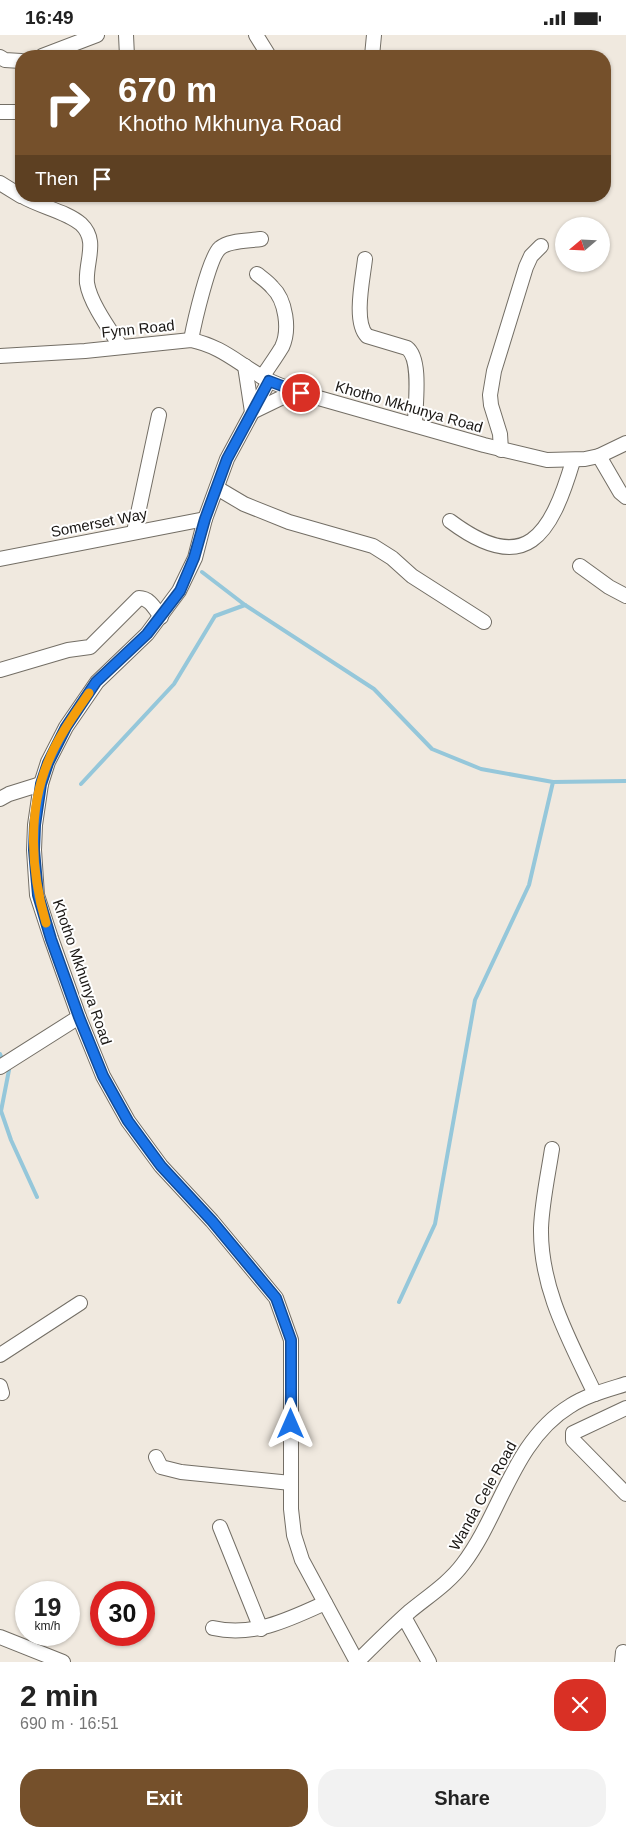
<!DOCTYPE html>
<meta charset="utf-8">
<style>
body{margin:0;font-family:Arial,sans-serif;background:#f2f2f2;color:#222;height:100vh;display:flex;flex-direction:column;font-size:19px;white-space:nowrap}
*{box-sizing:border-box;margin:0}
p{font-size:16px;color:#767676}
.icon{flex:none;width:28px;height:28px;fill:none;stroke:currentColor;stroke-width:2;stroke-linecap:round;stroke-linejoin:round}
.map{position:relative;height:1627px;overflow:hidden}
.panel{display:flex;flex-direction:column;background:#fff;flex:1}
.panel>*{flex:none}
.hud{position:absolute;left:15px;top:15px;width:596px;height:152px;border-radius:20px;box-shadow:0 1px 4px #0004;background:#75502b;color:#fff;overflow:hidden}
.needle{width:32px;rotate:251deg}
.fabs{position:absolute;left:555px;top:182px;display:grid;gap:10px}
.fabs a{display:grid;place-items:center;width:55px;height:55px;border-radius:50%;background:#fff;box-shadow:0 1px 4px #0004;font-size:25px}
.speed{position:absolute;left:15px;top:1546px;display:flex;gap:10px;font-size:25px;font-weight:700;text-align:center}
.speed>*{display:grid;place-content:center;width:65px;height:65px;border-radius:50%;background:#fff;box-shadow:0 1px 4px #0004;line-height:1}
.speed small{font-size:12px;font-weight:400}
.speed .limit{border:8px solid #d22;background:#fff;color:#111}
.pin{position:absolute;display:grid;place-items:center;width:42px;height:42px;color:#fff;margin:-21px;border:2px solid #fff;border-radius:50%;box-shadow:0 1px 5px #0007}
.me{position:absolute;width:55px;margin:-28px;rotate:0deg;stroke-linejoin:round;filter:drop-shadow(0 0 4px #0008)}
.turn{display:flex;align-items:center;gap:18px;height:105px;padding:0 20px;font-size:22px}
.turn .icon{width:65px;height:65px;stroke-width:2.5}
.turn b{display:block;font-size:35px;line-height:42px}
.then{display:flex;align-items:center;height:48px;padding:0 20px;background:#0003;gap:10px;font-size:19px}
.round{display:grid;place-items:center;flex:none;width:52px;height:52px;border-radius:20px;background:#f2f2f2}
.head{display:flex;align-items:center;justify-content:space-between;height:85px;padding:0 20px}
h1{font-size:30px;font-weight:700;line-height:38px}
.cta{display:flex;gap:10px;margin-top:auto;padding:10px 20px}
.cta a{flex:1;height:58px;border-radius:20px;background:#75502b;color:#fff;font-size:20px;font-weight:700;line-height:58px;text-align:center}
.cta a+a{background:#f2f2f2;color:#222}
.status{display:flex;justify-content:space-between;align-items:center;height:35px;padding:0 25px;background:#fff;direction:ltr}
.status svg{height:14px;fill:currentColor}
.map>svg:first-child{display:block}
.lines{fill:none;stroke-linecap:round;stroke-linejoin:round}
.stream{stroke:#95c7da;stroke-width:4}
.minor-casing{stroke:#736e65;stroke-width:16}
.minor{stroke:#fff;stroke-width:14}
.route-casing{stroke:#114b97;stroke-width:12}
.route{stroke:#1a73e8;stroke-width:9}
.slow{stroke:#f59e0b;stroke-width:9}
.labels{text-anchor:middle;stroke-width:4;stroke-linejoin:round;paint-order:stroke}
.street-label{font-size:15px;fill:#1a1714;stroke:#fff}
</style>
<div class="status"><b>16:49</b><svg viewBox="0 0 49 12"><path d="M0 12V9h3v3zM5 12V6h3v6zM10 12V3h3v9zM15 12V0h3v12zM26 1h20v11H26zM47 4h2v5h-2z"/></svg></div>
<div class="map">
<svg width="626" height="1627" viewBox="0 0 626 1627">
<rect width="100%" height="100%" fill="#f0e9df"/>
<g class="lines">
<g class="stream">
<path d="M202,537l43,33 129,84 58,60 49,20 72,13 73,-1"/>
<path d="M81,749l93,-100 41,-68 30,-11"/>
<path d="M0,1019l2,5"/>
<path d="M9,1035l-8,41 10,29 26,57"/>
<path d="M399,1267l36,-78 40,-224 54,-115 24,-103"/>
</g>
<defs>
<g id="minor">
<path d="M126,0l1,21"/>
<path d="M256,0l13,21"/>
<path d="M42,21l55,-21"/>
<path d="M372,21l2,-21"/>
<path d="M0,22l5,3 16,1"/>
<path d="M0,77h21"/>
<path d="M0,148l21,13"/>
<path d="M22,161c18,11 44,15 59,28 18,17 4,38 6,59 3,20 23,47 34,64"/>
<path d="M365,224c-2,19 -12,63 2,77l40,12c15,11 8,58 8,76"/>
<path d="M257,239c5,4 11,8 15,13 14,13 18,43 10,60 -6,10 -13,20 -20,30"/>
<path d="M191,305c3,-16 18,-83 29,-92 9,-8 29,-7 41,-9"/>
<path d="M0,321l85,-5 106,-11c33,7 48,25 77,40 10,5 22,9 33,13l183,52 63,15 38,-1 14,-3 27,-13"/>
<path d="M245,331l7,46 33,-16 16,-3"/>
<path d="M269,346l-42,78 -22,60 -10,39 -16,33 -32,43 -50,48 -31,45 -18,35 -7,22 -6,41 -1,25 3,45 14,43 28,79 24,59 25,45 33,45 51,55 64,77 15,42v169l3,26 8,25 55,102"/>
<path d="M501,415l-1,-16 -9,-29 -1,-10 4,-24 32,-104 5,-11 10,-10"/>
<path d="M599,421l21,36 6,5"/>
<path d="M217,453l27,16 45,18 84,24 19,12 20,18 72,46"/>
<path d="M450,486c76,57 101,14 123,-60"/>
<path d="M134,497l25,-117"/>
<path d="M0,524l205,-40"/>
<path d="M580,531l29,21 17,9"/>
<path d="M0,635l68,-20 22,-3 49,-49c11,0 16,11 22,19"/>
<path d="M0,764l9,-5 32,-10"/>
<path d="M0,1032l79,-50"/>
<path d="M552,1114c-4,26 -10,53 -11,79 -1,61 29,113 54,166"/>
<path d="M0,1320l80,-52"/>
<path d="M0,1351l2,7"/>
<path d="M626,1373l-53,25v7l53,54"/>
<path d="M156,1422l5,10 20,5 110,11"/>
<path d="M220,1492l41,102"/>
<path d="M404,1582l25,45"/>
<path d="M213,1593c40,9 75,-8 112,-25"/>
<path d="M0,1602l63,25"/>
<path d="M357,1627c17,-17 34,-34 52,-50 18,-15 40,-29 54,-48 38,-50 50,-123 107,-158 17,-11 37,-16 56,-22"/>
<path d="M622,1627l1,-10"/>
</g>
</defs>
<use href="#minor" class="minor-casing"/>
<use href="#minor" class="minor"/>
</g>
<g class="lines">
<defs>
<path id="route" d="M291,1389v-84l-15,-42 -64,-77 -51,-55 -33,-45 -25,-45 -24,-59 -28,-78 -13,-44 -4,-45 1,-25 6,-41 7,-21 18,-36 30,-45 51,-48 33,-43 14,-33 11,-39 22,-60 42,-78 32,12"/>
</defs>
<use href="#route" class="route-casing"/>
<use href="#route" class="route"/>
<path class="slow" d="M46,888c-15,-51 -19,-111 2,-161 10,-25 26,-47 41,-69"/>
</g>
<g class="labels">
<g class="street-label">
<text transform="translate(138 294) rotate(-6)" y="5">Fynn Road</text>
<text transform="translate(409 372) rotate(16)" y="5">Khotho Mkhunya Road</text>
<text transform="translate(99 488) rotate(-11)" y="5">Somerset Way</text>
<text transform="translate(82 937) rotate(71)" y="5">Khotho Mkhunya Road</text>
<text transform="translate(483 1461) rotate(-61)" y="5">Wanda Cele Road</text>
</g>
</g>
</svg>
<div class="fabs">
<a><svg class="needle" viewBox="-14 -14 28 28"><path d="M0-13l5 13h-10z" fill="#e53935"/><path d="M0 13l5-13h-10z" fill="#767676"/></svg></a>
</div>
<div class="speed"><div>19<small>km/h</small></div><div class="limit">30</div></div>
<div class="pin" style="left:301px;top:358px;background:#d93025"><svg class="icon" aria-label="arrive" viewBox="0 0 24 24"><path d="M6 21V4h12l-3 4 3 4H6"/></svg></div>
<svg class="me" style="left:291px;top:1389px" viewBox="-20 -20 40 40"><path d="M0-17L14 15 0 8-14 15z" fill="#1a73e8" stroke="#fff" stroke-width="4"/></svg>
<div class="hud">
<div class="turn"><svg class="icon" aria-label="right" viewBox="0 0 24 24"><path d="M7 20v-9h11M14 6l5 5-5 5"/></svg><div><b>670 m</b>Khotho Mkhunya Road</div></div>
<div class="then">Then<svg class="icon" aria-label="arrive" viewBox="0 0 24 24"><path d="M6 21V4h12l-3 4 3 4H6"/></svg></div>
</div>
</div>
<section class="panel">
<div class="head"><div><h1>2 min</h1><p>690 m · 16:51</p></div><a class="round" style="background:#d93025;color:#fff"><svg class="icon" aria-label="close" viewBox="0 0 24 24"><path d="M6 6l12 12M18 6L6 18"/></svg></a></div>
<div class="cta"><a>Exit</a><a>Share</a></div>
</section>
